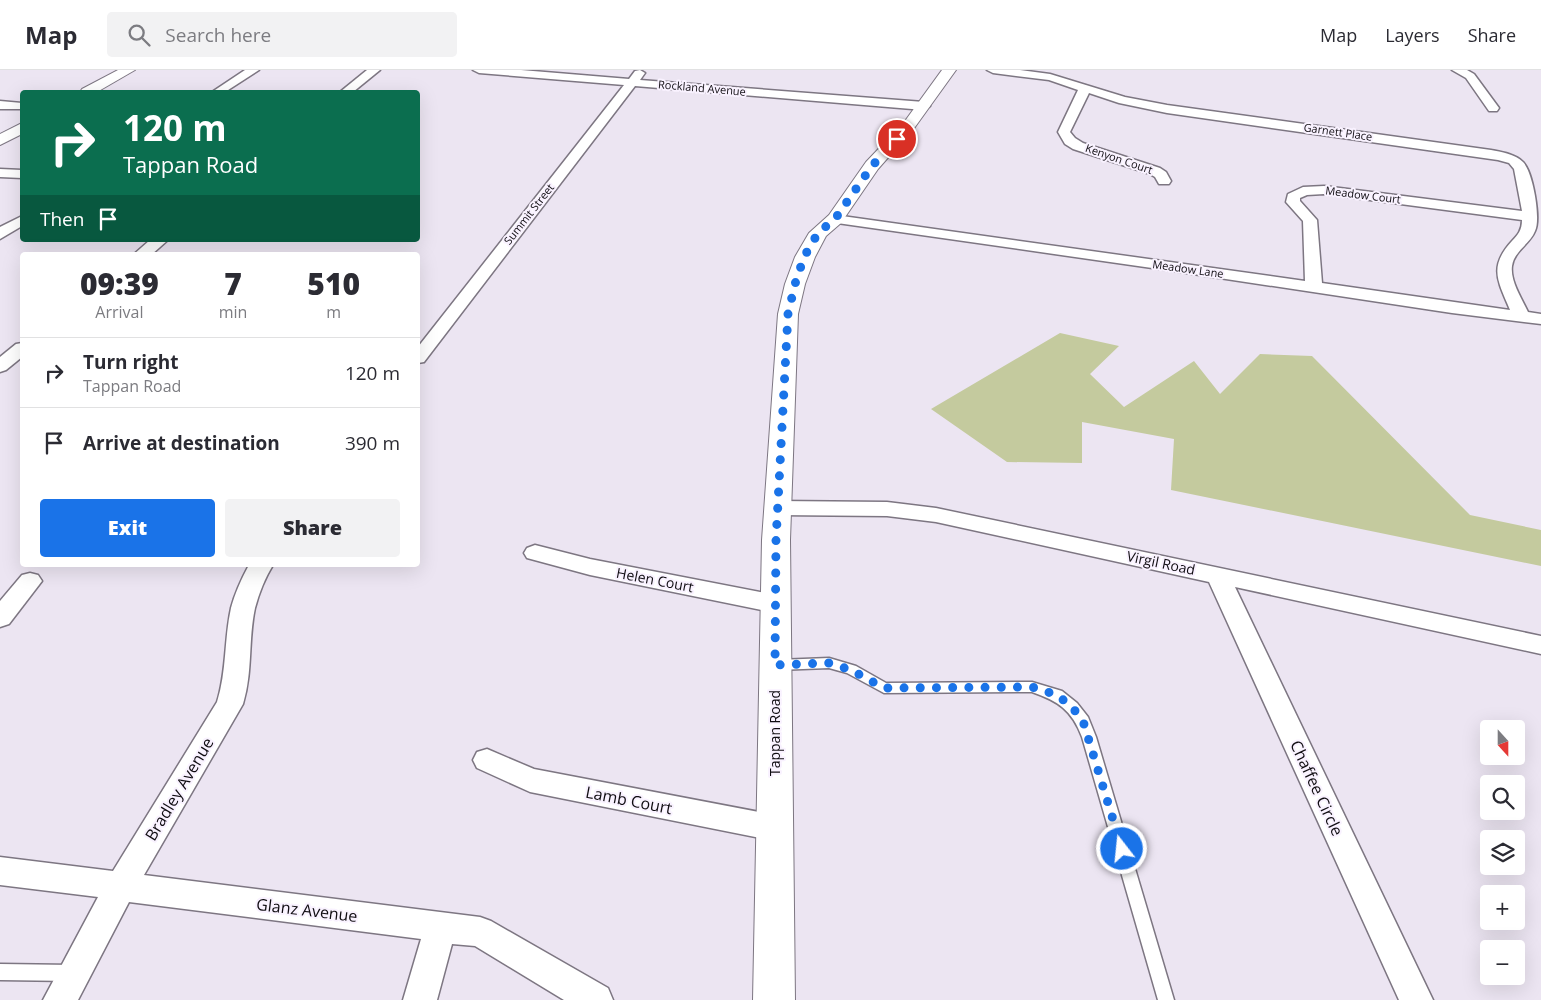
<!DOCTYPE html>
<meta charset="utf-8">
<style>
body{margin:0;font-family:"Open Sans",sans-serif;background:#f2f2f3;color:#2b2b33;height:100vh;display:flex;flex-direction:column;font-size:19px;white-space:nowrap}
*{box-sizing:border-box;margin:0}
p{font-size:16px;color:#7c7c81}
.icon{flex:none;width:28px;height:28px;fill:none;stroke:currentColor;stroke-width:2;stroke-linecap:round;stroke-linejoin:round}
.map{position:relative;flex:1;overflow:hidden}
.drawer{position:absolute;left:20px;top:182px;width:400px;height:315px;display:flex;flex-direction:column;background:#fff;border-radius:5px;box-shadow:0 5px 20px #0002}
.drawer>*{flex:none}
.hud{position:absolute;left:20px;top:20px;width:400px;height:152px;border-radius:5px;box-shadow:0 5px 20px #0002;background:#0b6e4f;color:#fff;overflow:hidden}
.needle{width:32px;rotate:159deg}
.fabs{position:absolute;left:1480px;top:650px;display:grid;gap:10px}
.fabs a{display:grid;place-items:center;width:45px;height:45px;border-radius:5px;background:#fff;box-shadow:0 5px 20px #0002;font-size:25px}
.pin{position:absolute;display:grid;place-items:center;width:42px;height:42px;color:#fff;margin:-21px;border:2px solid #fff;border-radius:50%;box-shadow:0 1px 5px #0007}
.me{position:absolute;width:55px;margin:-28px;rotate:344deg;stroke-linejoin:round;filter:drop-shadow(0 0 4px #0008)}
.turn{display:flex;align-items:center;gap:18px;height:105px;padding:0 20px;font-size:22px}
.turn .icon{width:65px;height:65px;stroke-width:2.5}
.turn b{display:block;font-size:35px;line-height:42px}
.then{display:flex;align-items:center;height:48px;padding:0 20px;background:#0003;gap:10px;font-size:19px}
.eta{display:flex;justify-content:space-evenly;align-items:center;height:85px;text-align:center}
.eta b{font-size:30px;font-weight:800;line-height:35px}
.primary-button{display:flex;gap:10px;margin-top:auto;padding:10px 20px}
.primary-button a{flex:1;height:58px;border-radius:5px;background:#1a73e8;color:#fff;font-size:20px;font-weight:800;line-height:58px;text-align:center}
.primary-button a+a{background:#f2f2f3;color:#2b2b33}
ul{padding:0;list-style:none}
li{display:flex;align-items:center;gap:15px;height:70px;padding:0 20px;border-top:1px solid #e1e1e2}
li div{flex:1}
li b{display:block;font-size:19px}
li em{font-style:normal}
header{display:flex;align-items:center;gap:30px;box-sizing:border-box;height:70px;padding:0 25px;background:#fff;border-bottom:1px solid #e1e1e2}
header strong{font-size:24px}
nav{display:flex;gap:28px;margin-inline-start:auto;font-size:18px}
.search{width:350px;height:45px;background:#f2f2f3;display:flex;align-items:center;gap:12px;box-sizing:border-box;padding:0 18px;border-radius:5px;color:#7c7c81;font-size:19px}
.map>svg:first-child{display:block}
.green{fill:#c4ca9e}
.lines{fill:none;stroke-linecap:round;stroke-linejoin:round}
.service-casing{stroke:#7d7682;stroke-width:3}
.minor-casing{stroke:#7d7682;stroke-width:3}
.tertiary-casing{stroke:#7d7682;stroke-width:2}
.primary-casing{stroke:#7d7682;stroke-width:2}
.service{fill:#fff;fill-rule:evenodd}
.minor{fill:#fff;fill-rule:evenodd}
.tertiary{fill:#fff;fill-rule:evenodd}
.primary{fill:#fff;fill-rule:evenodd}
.route{stroke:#1a73e8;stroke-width:9;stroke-dasharray:0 16.2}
.labels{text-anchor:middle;stroke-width:4;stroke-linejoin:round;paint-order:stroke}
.far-street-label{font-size:11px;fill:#0f0c11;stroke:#f9f2ff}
.street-label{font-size:14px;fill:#0f0c11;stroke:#f9f2ff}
.near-street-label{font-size:16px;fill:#0f0c11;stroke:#f9f2ff}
</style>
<header>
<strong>Map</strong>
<div class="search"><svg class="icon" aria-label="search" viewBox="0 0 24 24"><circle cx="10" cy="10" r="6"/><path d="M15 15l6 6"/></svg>Search here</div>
<nav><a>Map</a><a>Layers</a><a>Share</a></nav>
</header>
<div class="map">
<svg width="1541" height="930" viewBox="0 0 1541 930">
<rect width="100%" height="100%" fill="#ece5f2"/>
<path class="green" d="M1060,263l59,13 -29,28 34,33 70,-46 26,33 40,-40 52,2 158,159 71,15v36l-370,-76 3,-51 -92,-17v41l-75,-1 -76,-53z"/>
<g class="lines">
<defs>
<g id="service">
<path d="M829,588l27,8 30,17 146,-1 30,9 15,12 11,14 8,20 78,263h-16l-76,-263c-10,-27 -24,-36 -50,-45l-148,1 -37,-20 -18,-5 -52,2 -5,-2 -1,-3 1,-3 5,-2z"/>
<path d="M0,894l73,1 6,2 2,6 -2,6 -6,2 -73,-1z"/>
</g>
<g id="minor">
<path d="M245,0h14l-34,22h-13z"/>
<path d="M367,0h13l-27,22h-13z"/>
<path d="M473,0h48l108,9 6,-8 5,-1 5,3 -5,7 284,22 6,4 -6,4 -289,-24 -211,276 -6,1v-16l206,-262 -145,-12z"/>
<path d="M987,0h33l30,4 75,23 42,8 324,45c10,2 24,4 32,12 10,10 18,57 12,69 -5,13 -21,20 -23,35 -2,15 10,33 16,46l13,2v10l-89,-11 -279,-42 -343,-49 -2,-3 2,-3 5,-1 470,66 -2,-60 -17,-19 2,-8 15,-7 21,-1 198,25 -8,-42 -5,-6 -11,-3 -331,-47 -48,-10 -30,-10 -19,39 5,6 8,5 77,25 6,4 5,9 -2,3h-10l-4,-7 -5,-3 -77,-25 -8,-5 -7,-12 20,-42 -29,-10 -56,-7zM1324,124l198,26c0,10 -4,15 -10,21 -24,26 -14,40 -2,69l-188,-27 -5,-63 -17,-19v-3l7,-3z"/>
<path d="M1452,0h15l7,4 25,34 -2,3h-8l-23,-33z"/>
<path d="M0,31l22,2v6h-22z"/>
<path d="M0,99l22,1v8l-22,-1z"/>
<path d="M22,146v10l-22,13v-12z"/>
<path d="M150,170h18l-17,15h-18z"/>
<path d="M22,273v14l-16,13 -6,2v-15l16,-13z"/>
<path d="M777,431l110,1 49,6 605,128v18l-306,-67 198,413h-34l-190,-418 -273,-60 -49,-6 -110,-1 -8,-2 -3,-5 3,-5z"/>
<path d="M535,475l55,14 186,36 9,3 3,6 -3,6 -9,3 -186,-38 -63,-17 -3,-5 3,-5z"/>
<path d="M249,495h24c-8,13 -14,28 -18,43 -7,32 -2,63 -12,96l-99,171 336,42 11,4 117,67 5,12h-49l-89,-54 -23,-2 -15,56h-34l18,-61 -292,-37 -51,98h-35l55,-103 -98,-12v-28l113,14 104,-169c10,-31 7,-63 14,-94 4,-15 11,-30 18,-43z"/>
<path d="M30,503l8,2 4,6 -33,43 -9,3v-26l22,-26z"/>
<path d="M487,679l47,20 241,46 10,4 5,9 -5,9 -10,4 -245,-49 -53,-24 -4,-8 4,-8z"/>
</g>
<path id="tertiary" d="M942,0h14l-41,57 -37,42 -37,54 -15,13 -11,21 -10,27 -7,30 -8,226 5,460h-42l9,-460 16,-226 7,-30 10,-27 14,-24 20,-18 37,-53 39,-41z"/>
<g id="primary">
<path d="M118,0h17l-38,22h-17l2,-3z"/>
<path d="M22,53v11l-22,11v-11z"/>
</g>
</defs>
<use href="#service" class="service-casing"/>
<use href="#minor" class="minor-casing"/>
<use href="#tertiary" class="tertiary-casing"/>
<use href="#primary" class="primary-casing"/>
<use href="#service" class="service"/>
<use href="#minor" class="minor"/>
<use href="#tertiary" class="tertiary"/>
<use href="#primary" class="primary"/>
</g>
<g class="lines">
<path class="route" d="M897,69l-25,27 -37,53 -17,14 -14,24 -9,27 -7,30 -12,226 -1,125 54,-2 22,7 33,18 148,-1 25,8 15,12 11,14 39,128"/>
</g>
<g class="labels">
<g class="far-street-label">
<text transform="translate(702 18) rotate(5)" y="4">Rockland Avenue</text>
<text transform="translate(1338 62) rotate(8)" y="4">Garnett Place</text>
<text transform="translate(1119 89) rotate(19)" y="4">Kenyon Court</text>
<text transform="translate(1363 125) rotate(7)" y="4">Meadow Court</text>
<text transform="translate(529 144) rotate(-52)" y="4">Summit Street</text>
<text transform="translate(1188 199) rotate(8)" y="4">Meadow Lane</text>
</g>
<g class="street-label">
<text transform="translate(1161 493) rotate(12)" y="5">Virgil Road</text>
<text transform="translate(655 510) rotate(11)" y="5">Helen Court</text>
<text transform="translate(775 663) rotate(-90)" y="5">Tappan Road</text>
</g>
<g class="near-street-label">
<text transform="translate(1317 718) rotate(65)" y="6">Chaffee Circle</text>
<text transform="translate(179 719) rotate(-59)" y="6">Bradley Avenue</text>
<text transform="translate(629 730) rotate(11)" y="6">Lamb Court</text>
<text transform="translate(307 840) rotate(7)" y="6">Glanz Avenue</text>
</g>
</g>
</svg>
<div class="fabs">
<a><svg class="needle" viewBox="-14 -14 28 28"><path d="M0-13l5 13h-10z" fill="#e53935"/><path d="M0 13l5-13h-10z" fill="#7c7c81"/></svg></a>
<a><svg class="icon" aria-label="search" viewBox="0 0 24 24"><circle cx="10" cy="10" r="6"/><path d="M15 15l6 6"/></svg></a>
<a><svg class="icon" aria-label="layers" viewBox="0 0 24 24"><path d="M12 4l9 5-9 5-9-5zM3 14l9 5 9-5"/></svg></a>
<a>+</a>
<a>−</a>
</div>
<div class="pin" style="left:897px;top:69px;background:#d93025"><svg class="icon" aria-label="arrive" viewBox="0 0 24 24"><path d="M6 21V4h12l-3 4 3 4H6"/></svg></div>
<svg class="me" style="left:1122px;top:779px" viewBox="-20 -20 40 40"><circle r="17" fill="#1a73e8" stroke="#fff" stroke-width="3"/><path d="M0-11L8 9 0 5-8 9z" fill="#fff"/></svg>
<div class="hud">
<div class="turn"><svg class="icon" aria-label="right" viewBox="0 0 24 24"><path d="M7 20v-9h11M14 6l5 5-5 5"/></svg><div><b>120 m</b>Tappan Road</div></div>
<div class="then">Then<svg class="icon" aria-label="arrive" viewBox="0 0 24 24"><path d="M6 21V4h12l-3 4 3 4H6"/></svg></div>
</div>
<section class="drawer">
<div class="eta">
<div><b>09:39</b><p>Arrival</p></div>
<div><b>7</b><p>min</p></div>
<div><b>510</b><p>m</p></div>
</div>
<ul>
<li><svg class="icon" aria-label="right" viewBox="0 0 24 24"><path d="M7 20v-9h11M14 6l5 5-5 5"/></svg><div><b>Turn right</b><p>Tappan Road</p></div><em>120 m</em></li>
<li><svg class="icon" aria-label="arrive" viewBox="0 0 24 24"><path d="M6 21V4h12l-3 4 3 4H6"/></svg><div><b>Arrive at destination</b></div><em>390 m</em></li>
</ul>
<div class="primary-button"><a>Exit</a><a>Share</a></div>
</section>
</div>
